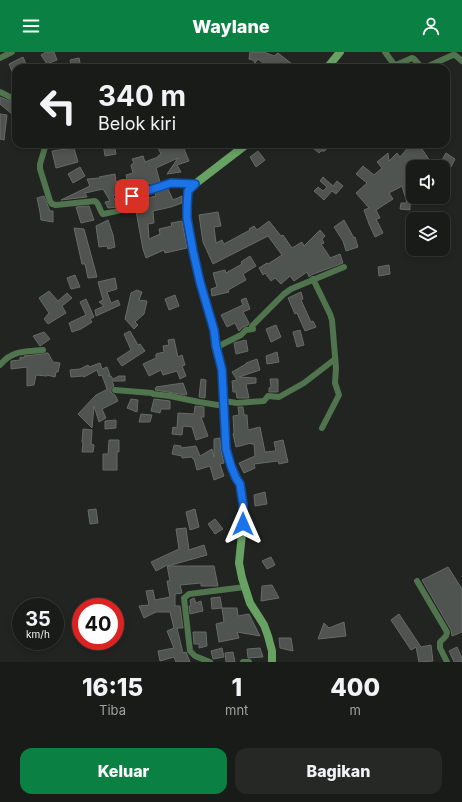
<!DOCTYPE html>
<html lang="id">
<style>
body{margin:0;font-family:Inter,sans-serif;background:#262825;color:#f1f3f6;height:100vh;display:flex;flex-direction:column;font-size:15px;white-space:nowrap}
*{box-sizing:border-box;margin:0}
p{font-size:13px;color:#9fa1a2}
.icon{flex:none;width:22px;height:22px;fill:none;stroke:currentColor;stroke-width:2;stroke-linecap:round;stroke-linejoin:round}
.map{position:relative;height:610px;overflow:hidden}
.details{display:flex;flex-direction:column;background:#191b18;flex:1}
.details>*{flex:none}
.banner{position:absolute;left:12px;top:12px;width:438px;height:84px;border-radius:12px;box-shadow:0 2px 6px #0003,0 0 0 1px #373937;background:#191b18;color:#f1f3f6;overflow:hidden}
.fabs{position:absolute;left:406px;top:108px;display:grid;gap:8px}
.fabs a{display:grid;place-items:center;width:44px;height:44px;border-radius:8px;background:#191b18;box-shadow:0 2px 6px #0003,0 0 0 1px #373937;font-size:20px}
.speed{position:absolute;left:12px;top:546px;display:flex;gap:8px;font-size:20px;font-weight:700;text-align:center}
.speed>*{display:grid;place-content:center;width:52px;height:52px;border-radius:50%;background:#191b18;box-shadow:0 2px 6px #0003,0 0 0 1px #373937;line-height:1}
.speed small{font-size:10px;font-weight:400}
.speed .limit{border:6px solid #d22;background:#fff;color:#111}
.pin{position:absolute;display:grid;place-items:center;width:34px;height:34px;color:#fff;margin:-17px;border-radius:8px;box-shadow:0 2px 6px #0006}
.me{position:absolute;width:44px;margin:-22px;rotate:0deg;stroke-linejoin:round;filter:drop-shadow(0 0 3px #0008)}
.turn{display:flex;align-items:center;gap:14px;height:84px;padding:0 20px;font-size:18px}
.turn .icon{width:52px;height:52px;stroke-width:2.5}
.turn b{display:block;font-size:28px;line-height:34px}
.eta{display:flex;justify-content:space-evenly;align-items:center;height:68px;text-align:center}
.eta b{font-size:24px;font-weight:800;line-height:28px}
.action{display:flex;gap:8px;margin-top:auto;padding:8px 20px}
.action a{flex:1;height:46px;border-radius:12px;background:#0b8043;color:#fff;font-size:16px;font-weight:800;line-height:46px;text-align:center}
.action a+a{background:#262825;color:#f1f3f6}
header{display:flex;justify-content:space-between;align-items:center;height:52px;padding:0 20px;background:#0b8043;color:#fff;font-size:18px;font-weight:800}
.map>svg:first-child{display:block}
.building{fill:#505450;stroke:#676b66}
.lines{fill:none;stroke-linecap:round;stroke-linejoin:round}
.street{stroke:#50744d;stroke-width:6}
.secondary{stroke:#67a263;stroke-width:8}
.route-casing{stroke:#114b97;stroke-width:10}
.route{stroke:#1a73e8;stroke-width:7}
</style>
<header><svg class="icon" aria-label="menu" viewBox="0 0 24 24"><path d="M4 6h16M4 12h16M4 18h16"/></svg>Waylane<svg class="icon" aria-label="person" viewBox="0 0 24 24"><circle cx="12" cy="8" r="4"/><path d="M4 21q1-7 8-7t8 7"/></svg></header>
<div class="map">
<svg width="462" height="610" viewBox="0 0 462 610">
<rect width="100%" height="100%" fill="#212420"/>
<g class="building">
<path d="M46,0h8l3,8 -10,4 -6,-9z"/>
<path d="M250,0h14l10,4 4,-3 14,11 -4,4h-11l-8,-4 -1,3 -10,-8 -3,4 -2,-3 -4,-1z"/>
<path d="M23,5l3,7 -7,4h-3v12l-7,-16z"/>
<path d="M79,6l2,10h-9l-2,-8z"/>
<path d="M0,45l16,7 -4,10 -12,-10z"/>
<path d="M0,62l7,1 -3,25 -4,-1z"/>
<path d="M103,92h11l2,10 -11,2z"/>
<path d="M156,92h26l7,17 -12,4 4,7 -14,2 11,-16 -22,10 4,14 -9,3 -1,-2 -12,4 1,1 -26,8 5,10v1l-10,1 -3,-6 5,-1 -7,-12 -18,4 2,4 -26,3 29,-14 -3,-7 13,-1 -1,-1 16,-3 1,8 11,-3 -1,-4 7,-2 -2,-8 3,-2 -2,-4 11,-3 2,6 13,-5v-1l3,-2z"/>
<path d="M314,92h15l-4,7h-4l-2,2 -6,-5 -1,-2z"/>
<path d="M411,92h9l3,3 -1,2 12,18h-21v3l-6,5 8,29h-5v6l-10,-1 1,-6h6l-5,-17 -13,7 4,6 -17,11 4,8 -4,1 7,14 -8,4 -6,-13 -5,-14 5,-2 -13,-15 11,-10 -11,-9 7,-8 11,9 8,-7 -5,-6 11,-9 1,8 8,-8 3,4z"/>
<path d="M74,96l4,14 -22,6 -4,-17z"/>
<path d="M258,99l7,9 -9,7 -6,-10z"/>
<path d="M446,101l9,6 -4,8 -8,8v-8h-5z"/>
<path d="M80,115l5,9 -12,7 -5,-9z"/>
<path d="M323,125l10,9 4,-5 6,5 -7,8 -4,-3 -8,9 -10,-9 4,-4 5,4 4,-4 -7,-6z"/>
<path d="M168,137l5,11 9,-4v7l-11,4 -18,4 1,12 -6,1 1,15 11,-5 -1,-5 13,-3 -1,-3 11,-2 5,27 -22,5 -1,-3 -18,8 -3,-9 -7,-38 5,-1 -1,-10 16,-4 -1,-3z"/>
<path d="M44,144l6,15h3v11l-12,-2 -1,-8 -3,-14z"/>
<path d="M89,154l5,14 -13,3 -5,-16z"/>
<path d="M218,160l3,14 -7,1 2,16 6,-3 2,4 26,-14 -1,-1 5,-3 3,4 12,-9 12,15 2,-1 9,13 10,-6 2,4 16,-16 5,6 -3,3 2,4 -3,1 8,12 1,2 10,-4 3,9 -32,12 -2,2 -2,-5 -13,9 -4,-5 -9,8 -6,-6 -4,3 -6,-8 -2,2 -4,-7 8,-5 1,1 14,-9 -14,-19 -55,28 -10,-22 -4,-27z"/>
<path d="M108,168l5,15 2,12 -7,2 -1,-3 -8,1 -3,-21z"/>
<path d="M344,168l10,18 1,-1 3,10 -12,4 -3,-10 -9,-14z"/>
<path d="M74,176l10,1 13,48 -9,1 -3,-14h-3z"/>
<path d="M250,204l6,10 -13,8 3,6 -18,10 1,2 -17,4 -1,-7 6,-2 -4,-14 12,-3 1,3 16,-9 -1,-2z"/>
<path d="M389,213l1,9 -11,2 -1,-9z"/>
<path d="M75,223l5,12 -9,2 -4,-11z"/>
<path d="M115,226l2,11 -10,3 4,11 7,-3 2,5 -24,11 -1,-6 9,-4 -5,-4 4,-2 -5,-18z"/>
<path d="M137,238l5,2 -3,8 8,1 -3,13 -9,8 3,3 -4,4 -9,-10 6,-26z"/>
<path d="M49,239l9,10 9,-8 5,5 -10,8 4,7 -18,11 -4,-5 5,-6 -10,-15z"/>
<path d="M301,240l2,7 -2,1 10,22 2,-1 3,6 -11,4 -8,-18 -2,1 -7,-16z"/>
<path d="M175,243l4,11 -10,4 -4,-11z"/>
<path d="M246,246l4,11 -7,3 6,11 -1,2 -5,2 -4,4 -4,-8 -8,4 -6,-12 22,-10 -2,-5z"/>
<path d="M86,247l8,18 -4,2 2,3 -11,7 -9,3 -3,-9 17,-8 -6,-13z"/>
<path d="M276,273l5,12 -10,5 -5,-13z"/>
<path d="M300,278l4,15 -7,2 -4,-15z"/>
<path d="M130,279l8,14 2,-1 5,7 -23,15 -5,-7 14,-9 -7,-16z"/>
<path d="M44,280l6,7 -10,7 -7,-10z"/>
<path d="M174,287l4,18 4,-2 3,10 -3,1 4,10 -6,3 -3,-8 -14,4 -2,-5 -12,6 -6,-12 13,-6v-4l8,-2 -1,-6 6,-1 -1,-5z"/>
<path d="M246,288l2,11 -12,3 -2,-11z"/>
<path d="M277,300l2,10 -12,2 -1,-8z"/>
<path d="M46,301h2l5,9 7,1 -2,9h-2l-1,5 -8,-2v1l-11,-1 -2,10 -7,1v-19l-16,2v-8l9,-1v-3l4,1v-2l19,-2z"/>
<path d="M257,307l3,11 -21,7 17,1v5l-10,1 3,14h-12l-1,-6h-3l-1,-11 5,-1 -5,-8 14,-8v-1z"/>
<path d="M100,311l2,6 5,-2 3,8 -2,1h3l2,3 6,-3h6v5h-13l2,5 -3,2v4l1,1 3,2 3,6 -16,8 4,9 -7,4 -5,-16 -2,22 -14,-14 18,-19 12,-6h-1l-5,-14 -3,1 -2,-6 -13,7 -1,-1 -12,1 -1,-7 10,-1 8,-4 1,2z"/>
<path d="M201,327l5,1 -1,18 -6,-1z"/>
<path d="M270,327h8v13h-9v-4l2,-1z"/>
<path d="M183,331l4,11 -1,1 -31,-5 1,-3z"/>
<path d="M131,347l7,1 -1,12 -10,-4z"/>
<path d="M154,347l16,2v8h-9l-1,4 -9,-2z"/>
<path d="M195,354l9,1v10h-3l7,19 -12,4 -4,-13 -9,-1 -1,9 -10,-1 1,-7 4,1 1,-15 16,1z"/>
<path d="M238,355h5l1,8h3l1,15 12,-3 5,25 11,-1 -2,-9 9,-2 5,22 -9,2 -1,-3 -24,3 1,4 -11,5 -5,-10 16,-7 -1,-12h-3v-1l-15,4 -3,-13 1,-1 -1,-17 6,-1z"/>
<path d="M141,362l11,1 -2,7h-11z"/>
<path d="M116,368v8l-11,1v-8z"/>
<path d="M83,377l9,1 -1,14 3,1 -1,7h-11l1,-10h-1z"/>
<path d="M220,386l1,12 3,13 -4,1 4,12 -10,4 -4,-14 -13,4 -3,-11h-1l-1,-2 -10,1v-2l-10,-2 2,-9 7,1v2l15,-2 4,10 12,-7 2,8v-18z"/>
<path d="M109,388h10v12h-2v18h-14v-16h5z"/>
<path d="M265,440l2,12 -12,2 -1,-11z"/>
<path d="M96,457l2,14 -8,1 -2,-14z"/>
<path d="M195,457l4,18 -9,3 -4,-18z"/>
<path d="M215,467l8,10 -8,5 -7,-10z"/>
<path d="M186,476l3,22 15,-5 3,10 -39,11h46l4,20h-17v-3l-21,2 2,8 -7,1v12h5l3,22h-6l6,25 3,-1 4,10h-14l-2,-5 -14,4 -2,-10 16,-3 -7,-17 7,-3 -4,-16h-14l-12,6 -5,-12 10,-1 -3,-14 7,-1 2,10 15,-3 -3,-16h3l-3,-16 -11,6 -5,-9 28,-13 -3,-20z"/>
<path d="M271,505l4,8 -8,4 -5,-8z"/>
<path d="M448,515l14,22v43l-10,4 -1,-6 -29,-50z"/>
<path d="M272,533l7,13 -18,3 1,-15z"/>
<path d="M220,545l2,11 -10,1 -1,-11z"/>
<path d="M194,546l2,5 5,-2 2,10 -13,3 -1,-8h2l-1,-6z"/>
<path d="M222,556h15l1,8 11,-2 11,22 -23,-4 2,6 -20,4 -3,-18 8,-2z"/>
<path d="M399,562l22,33 10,-2 2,16 -14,1 -3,-15 -5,3 -20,-30z"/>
<path d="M344,570l2,14 -28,3 6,-16 5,5z"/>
<path d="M193,580h13l1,14 -8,2v-4h-5z"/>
<path d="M279,586h12l2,13 -13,-3z"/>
<path d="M457,595l5,11v4h-8l-5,-11z"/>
<path d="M222,596l2,9 -11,2 -2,-8z"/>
<path d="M260,596l3,9 -15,1 -1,-9z"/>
<path d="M233,600l2,10h-9l-1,-9z"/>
</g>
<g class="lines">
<g class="street">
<path d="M385,0l8,11 3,2 16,-7 2,1 8,9"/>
<path d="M0,6l12,-6"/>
<path d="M424,16l29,-13h2l7,6"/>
<path d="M0,40l16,8"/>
<path d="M46,92l-6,20v5l10,32 2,3 4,1 39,-4c5,3 4,10 8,13 5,-1 20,-3 23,-6 3,-4 1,-8 6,-11l39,-14 24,1"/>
<path d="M313,227l17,35 2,6 4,48 -1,15 4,12 -17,33"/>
<path d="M217,295l24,-12 5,-5 7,-1 -1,-3 32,-32 7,-5 53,-22"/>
<path d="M0,313c12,-15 25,-13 43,-15"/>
<path d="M115,338l37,3 1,1 17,2 29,6 25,4"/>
<path d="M224,349l13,2 27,-2 4,-5 11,1 25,-14 31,-24"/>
<path d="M417,529l30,51 -1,4 -6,6v6l7,14"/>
<path d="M210,610l-15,-6 -5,-5 -6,-53 5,-4 56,-7"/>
<path d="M243,610h6"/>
</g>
<g class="secondary">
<path d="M327,16l13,-16"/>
<path d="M247,92l-52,40 -7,7 -1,16v11l6,33 7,31 14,48 3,17 5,23 4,79 5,17 9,18 3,20v20l-4,39 3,15 8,25 14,22 4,11 4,15v11"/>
</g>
</g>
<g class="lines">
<defs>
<path id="route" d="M132,144l39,-13 24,1 -7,7 -1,16v11l6,33 7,31 14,48 2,16 6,24 4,79 5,17 5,12 4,6 3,20v20"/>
</defs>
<use href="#route" class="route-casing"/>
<use href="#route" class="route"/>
</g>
</svg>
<div class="fabs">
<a><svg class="icon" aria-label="sound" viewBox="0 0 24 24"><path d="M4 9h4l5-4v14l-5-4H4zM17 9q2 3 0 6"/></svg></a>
<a><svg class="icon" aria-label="layers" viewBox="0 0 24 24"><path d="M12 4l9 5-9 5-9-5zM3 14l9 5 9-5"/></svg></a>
</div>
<div class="speed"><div>35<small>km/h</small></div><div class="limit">40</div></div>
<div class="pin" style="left:132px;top:144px;background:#d93025"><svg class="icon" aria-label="arrive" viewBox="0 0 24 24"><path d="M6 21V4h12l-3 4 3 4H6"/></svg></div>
<svg class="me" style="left:243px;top:472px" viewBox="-20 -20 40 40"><path d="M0-17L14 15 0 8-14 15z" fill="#1a73e8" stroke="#fff" stroke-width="4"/></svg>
<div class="banner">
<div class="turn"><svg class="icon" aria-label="left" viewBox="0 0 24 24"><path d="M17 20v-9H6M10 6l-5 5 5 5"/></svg><div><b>340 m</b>Belok kiri</div></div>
</div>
</div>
<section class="details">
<div class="eta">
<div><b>16:15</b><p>Tiba</p></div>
<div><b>1</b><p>mnt</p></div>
<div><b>400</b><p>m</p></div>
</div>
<div class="action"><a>Keluar</a><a>Bagikan</a></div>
</section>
